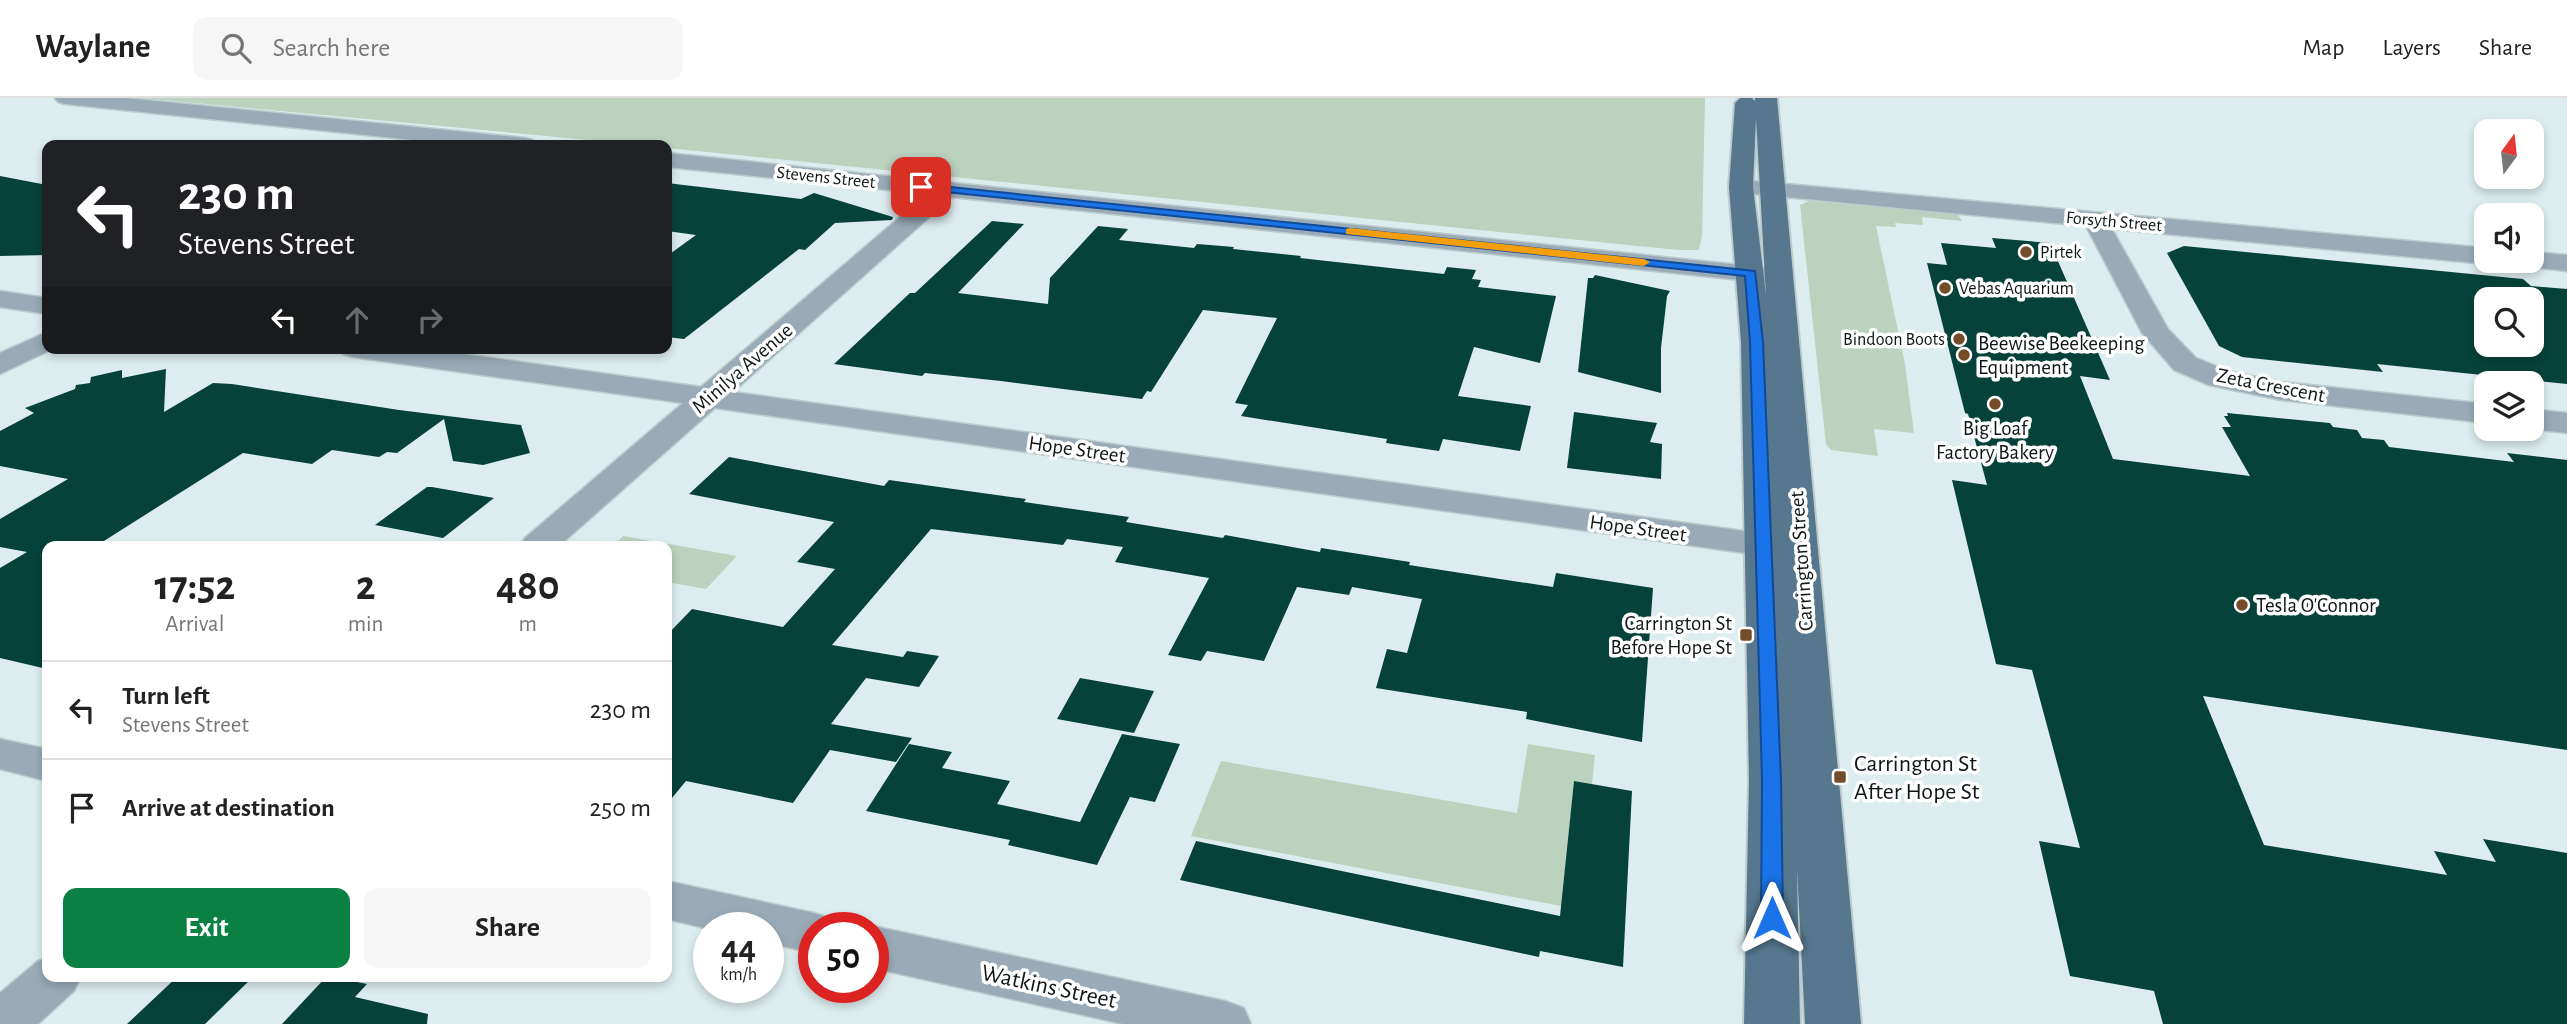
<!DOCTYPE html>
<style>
body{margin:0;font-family:"Alegreya Sans",sans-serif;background:#f6f6f6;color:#222;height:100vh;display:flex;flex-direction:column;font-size:26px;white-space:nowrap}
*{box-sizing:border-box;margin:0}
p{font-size:23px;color:#767676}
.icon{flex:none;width:38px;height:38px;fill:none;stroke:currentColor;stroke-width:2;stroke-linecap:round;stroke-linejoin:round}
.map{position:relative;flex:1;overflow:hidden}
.drawer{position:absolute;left:42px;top:443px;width:630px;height:441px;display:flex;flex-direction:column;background:#fff;border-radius:14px;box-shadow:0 4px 10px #0003}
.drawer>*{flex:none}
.hud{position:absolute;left:42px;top:42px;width:630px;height:214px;border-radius:14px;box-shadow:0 4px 10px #0003;background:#202124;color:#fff;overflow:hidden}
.needle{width:46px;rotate:15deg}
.tools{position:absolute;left:2474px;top:21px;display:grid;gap:14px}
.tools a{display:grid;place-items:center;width:70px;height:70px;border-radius:14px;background:#fff;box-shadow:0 4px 10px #0003;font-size:35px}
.speed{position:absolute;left:693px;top:814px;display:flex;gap:14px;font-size:35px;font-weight:700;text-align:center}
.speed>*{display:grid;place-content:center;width:91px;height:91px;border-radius:50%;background:#fff;box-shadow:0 4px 10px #0003;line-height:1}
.speed small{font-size:18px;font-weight:400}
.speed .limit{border:10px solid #d22;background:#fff;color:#111}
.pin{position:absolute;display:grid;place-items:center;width:60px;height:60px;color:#fff;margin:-30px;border-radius:14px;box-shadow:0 4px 10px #0006}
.me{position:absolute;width:77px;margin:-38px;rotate:0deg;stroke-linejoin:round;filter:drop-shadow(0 0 5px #0008)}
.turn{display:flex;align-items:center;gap:24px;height:147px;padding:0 21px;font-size:32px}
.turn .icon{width:91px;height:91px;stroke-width:2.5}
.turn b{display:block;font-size:49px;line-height:60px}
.lanes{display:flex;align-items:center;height:66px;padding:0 21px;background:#0003;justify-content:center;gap:35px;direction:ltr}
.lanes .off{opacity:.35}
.eta{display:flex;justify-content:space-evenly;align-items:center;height:119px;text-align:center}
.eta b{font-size:42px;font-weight:600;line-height:49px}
.button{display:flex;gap:14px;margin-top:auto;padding:14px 21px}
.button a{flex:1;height:80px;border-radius:14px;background:#0b8043;color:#fff;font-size:28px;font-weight:600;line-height:80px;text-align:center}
.button a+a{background:#f6f6f6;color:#222}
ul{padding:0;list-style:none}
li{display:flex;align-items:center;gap:21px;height:98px;padding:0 21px;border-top:2px solid #e0e0e0}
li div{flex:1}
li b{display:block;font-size:26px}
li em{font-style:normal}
header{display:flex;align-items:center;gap:42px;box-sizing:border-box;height:98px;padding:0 35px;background:#fff;border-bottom:2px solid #e0e0e0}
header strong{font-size:33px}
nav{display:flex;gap:38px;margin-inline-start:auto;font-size:24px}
.search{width:490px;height:63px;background:#f6f6f6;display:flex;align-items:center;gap:18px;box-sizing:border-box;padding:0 24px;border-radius:14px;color:#767676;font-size:26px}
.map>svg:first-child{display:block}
.green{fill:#bbd2be}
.building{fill:#064239;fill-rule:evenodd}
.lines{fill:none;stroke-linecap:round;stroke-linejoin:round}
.minor-casing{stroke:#bccbcc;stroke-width:3}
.major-casing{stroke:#bccbcc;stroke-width:4}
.minor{fill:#9aabb7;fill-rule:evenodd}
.major{fill:#56778d;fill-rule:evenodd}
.route{fill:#1a73e8;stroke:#114b97;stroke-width:2}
.slow{fill:#f59e0b}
.poi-dot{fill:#734c2a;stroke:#fff;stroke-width:2.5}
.labels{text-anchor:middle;stroke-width:7;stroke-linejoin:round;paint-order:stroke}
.far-street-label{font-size:18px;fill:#101617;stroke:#fff}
.far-poi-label{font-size:18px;fill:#101617;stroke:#fff;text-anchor:start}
.poi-label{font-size:21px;fill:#101617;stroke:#fff;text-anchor:start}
.street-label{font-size:21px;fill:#101617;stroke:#fff}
.near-poi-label{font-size:24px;fill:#101617;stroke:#fff;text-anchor:start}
.near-street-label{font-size:24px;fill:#101617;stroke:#fff}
</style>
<header>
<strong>Waylane</strong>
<div class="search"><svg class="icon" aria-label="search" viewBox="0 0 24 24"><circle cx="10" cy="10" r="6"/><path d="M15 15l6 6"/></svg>Search here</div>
<nav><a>Map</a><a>Layers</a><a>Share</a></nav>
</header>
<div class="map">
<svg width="2567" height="926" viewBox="0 0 2567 926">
<rect width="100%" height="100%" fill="#ddedef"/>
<g class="green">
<path d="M142,0h1563l-3,138 -3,14h-21l-1011,-102v-3h-25z"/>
<path d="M1809,103l141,12 8,2 4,6 -40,-4 1,8 -28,-2 1,4 -20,-1 29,138 9,69 -40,-4 4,27 -47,-6 -5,-6 -26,-239z"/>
<path d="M623,438l114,20 -31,33 -39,-7v-36h-54z"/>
<path d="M1528,646l67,11 -3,29 -18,-3 -13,125 -370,-70 30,-75 296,52z"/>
</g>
<g class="building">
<path d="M0,78l47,9v70l-47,1z"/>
<path d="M667,85l134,16 13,-6 79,24 -1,3 -57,3 -30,27 -6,-1 -115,90 -17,-2v-81l29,-21 -29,-4z"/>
<path d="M992,123l32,3 -66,69 90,11 2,-26 48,-52 30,3 -9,11 75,8 3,-4 37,3 -1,2 68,7 -1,2 144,16 3,-7 29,3 -4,9 9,1 -3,7 78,9 -16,67 -66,-16 -16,49 73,10 -11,45 -77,-12 -4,12 -53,-8 1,-4 -146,-23 7,-11 -13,-2 42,-85 -74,-8 -52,82 -4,-1 -5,8 -141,-18 -76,-8 -3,3 -88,-12 76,-71h5z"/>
<path d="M1992,140l58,5 60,137 -30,-4 33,83 137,17 -28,-49h9l-7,-11h4l-1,-3 103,10 3,4 24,3 5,8 22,2 5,7 125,15 -7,-9 60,7v290l-364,-54 61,149 183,30 -13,-24 62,11 -13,-23 84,14v171h-404l-9,-33 -84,-15 -31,-135 41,7 -48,-178 -36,-6 -44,-184 35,5 -19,-71 -3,-1 -38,-150 20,2 -6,-22 55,5z"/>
<path d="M2184,148l339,33 8,7 36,3v95l-190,-20 6,8 -141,-15 -23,-11 -52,-93zM2487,201h45v46h-45z"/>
<path d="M1595,177l75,16 -3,5 -6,52v45l-83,-21 10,-94h5z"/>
<path d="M166,271l-2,43 49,-29 19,1 167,26 122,15 9,28 -47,12 -30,-4 -9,-42 -47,34 -10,-1 -8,5 -47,-7 -20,14 -69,-11 -147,93h-49v123l-47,-11v-90l27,-16 -27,-5v-28l68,-40 -68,-13v-35l34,-18 -9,-5 50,-19 1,-4 14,-2 1,-6 31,-7v8z"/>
<path d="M1574,314l83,11 -7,19 12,2 -1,35 -94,-11z"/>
<path d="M729,359l155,29 5,-6 137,19 -2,3 105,15 -3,5 97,16 2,-3 95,17 1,-4 89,14 -1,3 144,22 3,-14 97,15 -11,154 -116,-23 1,-7 -151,-24 11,-39 20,4 15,-54 -70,-12 -3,8 -52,-8 -33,74 -57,-10 -6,10 -33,-6 41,-77 -94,-16 8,-15 -56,-8 -4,6 -132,-16 -99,116 71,12 4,-6 32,5 -20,31 -53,-9 -35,46 81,14 -16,24 -66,-12 -37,53 -107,-22 -19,23v-169l25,-26 91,18 52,-58 -38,-7 37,-40 -145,-28z"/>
<path d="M427,389h5l62,11 -51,40 -68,-13z"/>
<path d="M1080,580l74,13 -20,42 -77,-14z"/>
<path d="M1122,636l58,10 -25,58 -25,-5 -33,68 -89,-20 2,-5 -144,-29 43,-67 43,8 -10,16 68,13 -13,23 83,18z"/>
<path d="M1574,683l58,10 -9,176 -83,-16 -1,6 -359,-77 16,-39 364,75z"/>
<path d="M178,878h76l-49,48h-78z"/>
<path d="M327,878l40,8 -12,13 73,17 -1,10h-145z"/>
</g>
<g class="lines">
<defs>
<g id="minor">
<path d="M55,0h71l399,40 8,2 3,5h-73l-398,-41 -7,-2z"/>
<path d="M667,55l1121,117 4,6 -4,6 -9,2 -827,-87 -219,195 1061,146 13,3 5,8 -5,8 -13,3 -1079,-152 -156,138h-39l5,-8 158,-135 -330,-46 -10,-3 -4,-6h80l282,39 226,-193 -260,-27z"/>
<path d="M1741,82l746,68v13l9,1 -9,2 -375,-35 56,100 28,29 32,13 53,11 206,22v19l-206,-23 -72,-15 -35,-15 -32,-37 -56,-107 -353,-34 -4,-5 4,-5z"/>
<path d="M2532,154l35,3v16l-44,-5 -4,-5h13z"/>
<path d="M0,193l47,7v16l-47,-7z"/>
<path d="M47,234v16h8l-55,26v-21z"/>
<path d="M2532,311l35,4v20l-35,-4z"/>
<path d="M0,641l47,10v32l-47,-12z"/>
<path d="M667,783l147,32 18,6 4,9h-22v25l-46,-10v-15l-59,1 -42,-10z"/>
<path d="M873,828l352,75 19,7 7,16h-128l-250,-56v-40h-3z"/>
<path d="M47,860v18h34l-7,15 -36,33h-38v-31l38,-32z"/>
</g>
<path id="major" d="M1740,0h12l3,3v-3h22l84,926h-56l-8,-156 3,156h-56l5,-244 -8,-438 -12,-155 6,-84zM1756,20l10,177 -13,-108z"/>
</defs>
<use href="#minor" class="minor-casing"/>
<use href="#major" class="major-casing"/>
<use href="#minor" class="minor"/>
<use href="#major" class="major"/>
</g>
<path class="route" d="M921,86l834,87 8,71 18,438 2,138 -4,6 -7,2 -8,-2 -3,-6 1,-138 -12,-438 -5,-66 -828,-87v-4z"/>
<path class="slow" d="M1350,130l294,31 6,3 -6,4 -298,-32v-5z"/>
<g class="poi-dot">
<circle cx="2026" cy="154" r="7"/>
<circle cx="1945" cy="190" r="7"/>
<circle cx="1959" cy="241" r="7"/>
<circle cx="1964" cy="257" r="7"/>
<circle cx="1995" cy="306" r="7"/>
<circle cx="2242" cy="507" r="7"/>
<rect x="1739" y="530" width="14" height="14" rx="3.5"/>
<rect x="1833" y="672" width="14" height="14" rx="3.5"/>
</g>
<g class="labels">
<g class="far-street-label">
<text transform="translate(826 79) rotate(6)" y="6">Stevens Street</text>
<text transform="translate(2114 123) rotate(5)" y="6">Forsyth Street</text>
</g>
<g class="far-poi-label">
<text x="2040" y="160">Pirtek</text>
<text x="1959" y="196">Vebas Aquarium</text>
<text x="1945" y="247" text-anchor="end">Bindoon Boots</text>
</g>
<g class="poi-label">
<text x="1978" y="252">Beewise Beekeeping<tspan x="1978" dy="24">Equipment</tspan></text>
<text x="1995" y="337" text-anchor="middle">Big Loaf<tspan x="1995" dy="24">Factory Bakery</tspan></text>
<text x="2256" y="514">Tesla O'Connor</text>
<text x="1732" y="532" text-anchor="end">Carrington St<tspan x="1732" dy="24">Before Hope St</tspan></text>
</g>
<g class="street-label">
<text transform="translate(742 270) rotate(-41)" y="7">Minilya Avenue</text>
<text transform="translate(2271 287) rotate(11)" y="7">Zeta Crescent</text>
<text transform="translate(1077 351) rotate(8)" y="7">Hope Street</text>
<text transform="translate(1638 430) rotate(8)" y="7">Hope Street</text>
<text transform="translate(1801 463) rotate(-94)" y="7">Carrington Street</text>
</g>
<g class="near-poi-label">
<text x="1854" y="673">Carrington St<tspan x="1854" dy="28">After Hope St</tspan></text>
</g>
<g class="near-street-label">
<text transform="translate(1049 888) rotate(12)" y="8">Watkins Street</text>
</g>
</g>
</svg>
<div class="tools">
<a><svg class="needle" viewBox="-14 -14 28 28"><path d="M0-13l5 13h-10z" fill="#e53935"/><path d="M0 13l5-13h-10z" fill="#767676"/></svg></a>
<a><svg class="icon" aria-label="sound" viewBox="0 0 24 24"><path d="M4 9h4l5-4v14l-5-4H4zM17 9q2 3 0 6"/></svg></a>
<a><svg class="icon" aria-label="search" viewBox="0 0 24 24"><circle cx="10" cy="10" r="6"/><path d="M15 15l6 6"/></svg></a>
<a><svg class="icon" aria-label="layers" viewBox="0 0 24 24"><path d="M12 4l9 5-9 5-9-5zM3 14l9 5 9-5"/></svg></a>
</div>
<div class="speed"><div>44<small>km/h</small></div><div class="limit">50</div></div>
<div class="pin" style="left:921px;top:89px;background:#d93025"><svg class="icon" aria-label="arrive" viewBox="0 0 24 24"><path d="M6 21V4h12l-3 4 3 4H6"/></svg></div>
<svg class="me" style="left:1772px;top:820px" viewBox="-20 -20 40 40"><path d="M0-17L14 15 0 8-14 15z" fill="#1a73e8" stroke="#fff" stroke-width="4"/></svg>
<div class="hud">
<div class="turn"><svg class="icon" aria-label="left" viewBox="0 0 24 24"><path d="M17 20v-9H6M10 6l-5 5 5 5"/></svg><div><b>230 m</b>Stevens Street</div></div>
<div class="lanes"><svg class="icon" aria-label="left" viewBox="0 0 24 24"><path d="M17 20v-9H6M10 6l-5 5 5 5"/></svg><svg class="icon off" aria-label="ahead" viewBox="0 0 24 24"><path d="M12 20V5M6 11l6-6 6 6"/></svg><svg class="icon off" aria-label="right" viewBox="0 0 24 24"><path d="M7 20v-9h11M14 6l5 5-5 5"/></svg></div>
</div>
<section class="drawer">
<div class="eta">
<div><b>17:52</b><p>Arrival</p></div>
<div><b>2</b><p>min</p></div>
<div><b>480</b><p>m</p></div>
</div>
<ul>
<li><svg class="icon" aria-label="left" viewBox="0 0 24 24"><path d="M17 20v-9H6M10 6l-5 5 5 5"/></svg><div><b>Turn left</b><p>Stevens Street</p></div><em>230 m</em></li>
<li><svg class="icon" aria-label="arrive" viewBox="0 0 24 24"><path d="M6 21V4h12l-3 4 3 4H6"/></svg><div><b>Arrive at destination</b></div><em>250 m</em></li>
</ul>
<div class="button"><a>Exit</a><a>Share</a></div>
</section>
</div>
